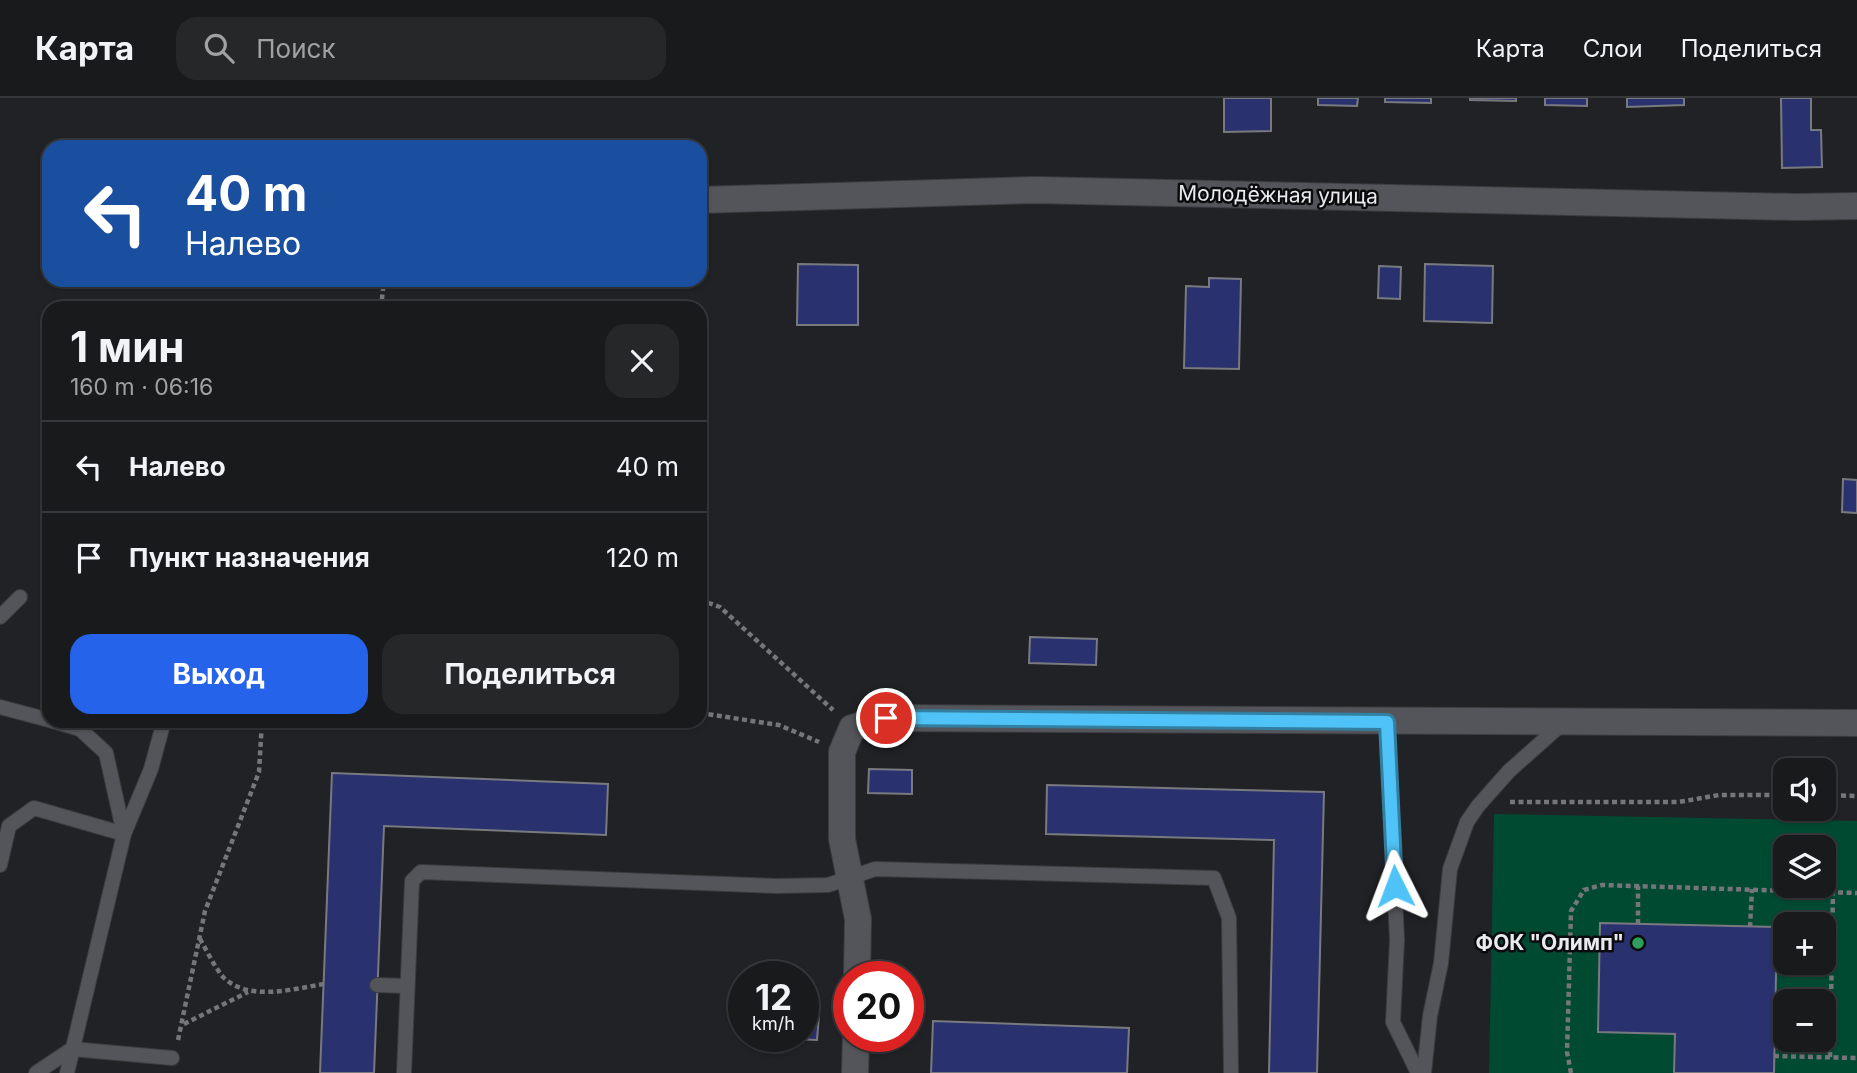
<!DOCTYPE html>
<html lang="ru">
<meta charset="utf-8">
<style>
body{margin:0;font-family:Inter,sans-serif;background:#262729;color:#f1f3f6;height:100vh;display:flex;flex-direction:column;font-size:26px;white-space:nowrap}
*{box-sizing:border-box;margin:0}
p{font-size:23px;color:#9fa1a3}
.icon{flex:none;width:38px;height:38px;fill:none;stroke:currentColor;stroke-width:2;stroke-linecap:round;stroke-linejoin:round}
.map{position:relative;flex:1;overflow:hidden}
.panel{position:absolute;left:42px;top:203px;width:665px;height:427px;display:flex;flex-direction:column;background:#191a1c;border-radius:21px;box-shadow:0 2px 5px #0004,0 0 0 2px #37383b}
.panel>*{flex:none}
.banner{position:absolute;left:42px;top:42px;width:665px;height:147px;border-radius:21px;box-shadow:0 2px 5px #0004,0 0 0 2px #37383b;background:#1a4fa0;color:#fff;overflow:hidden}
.fabs{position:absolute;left:1773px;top:660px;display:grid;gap:14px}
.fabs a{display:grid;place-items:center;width:63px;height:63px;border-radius:14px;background:#191a1c;box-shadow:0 2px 5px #0004,0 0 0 2px #37383b;font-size:35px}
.speed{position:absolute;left:728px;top:863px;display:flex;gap:14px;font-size:35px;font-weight:700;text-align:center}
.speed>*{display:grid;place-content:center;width:91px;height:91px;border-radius:50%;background:#191a1c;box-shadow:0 2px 5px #0004,0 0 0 2px #37383b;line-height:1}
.speed small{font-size:18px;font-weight:400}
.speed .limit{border:10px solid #d22;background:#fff;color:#111}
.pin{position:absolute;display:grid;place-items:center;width:60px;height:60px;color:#fff;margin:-30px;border:4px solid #fff;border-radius:50%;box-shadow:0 2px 7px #0007}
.me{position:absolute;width:77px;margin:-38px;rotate:357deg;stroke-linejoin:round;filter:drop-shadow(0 0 5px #0008)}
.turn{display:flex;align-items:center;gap:24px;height:147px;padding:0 28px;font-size:32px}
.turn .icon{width:91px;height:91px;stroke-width:2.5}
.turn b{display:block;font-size:49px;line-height:60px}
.round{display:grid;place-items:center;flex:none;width:74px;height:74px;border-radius:21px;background:#262729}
.summary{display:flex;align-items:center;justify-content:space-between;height:119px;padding:0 28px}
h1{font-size:42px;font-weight:700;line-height:52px}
.button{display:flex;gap:14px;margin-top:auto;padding:14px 28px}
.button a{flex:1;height:80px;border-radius:21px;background:#2563eb;color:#fff;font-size:28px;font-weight:700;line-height:80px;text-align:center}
.button a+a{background:#262729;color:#f1f3f6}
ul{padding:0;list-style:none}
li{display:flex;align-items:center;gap:21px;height:91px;padding:0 28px;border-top:2px solid #37383b}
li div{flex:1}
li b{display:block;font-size:26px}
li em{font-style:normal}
header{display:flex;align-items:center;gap:42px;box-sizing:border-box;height:98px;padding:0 35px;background:#191a1c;border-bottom:2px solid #37383b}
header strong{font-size:33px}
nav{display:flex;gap:38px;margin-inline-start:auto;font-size:24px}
.search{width:490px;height:63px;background:#262729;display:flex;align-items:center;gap:18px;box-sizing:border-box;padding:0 24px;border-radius:21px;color:#9fa1a3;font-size:26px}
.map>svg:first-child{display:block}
.green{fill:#004a31;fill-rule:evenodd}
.building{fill:#29316f;stroke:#797a7f;stroke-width:2}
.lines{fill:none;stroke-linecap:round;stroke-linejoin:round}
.lane-casing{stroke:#3b3c40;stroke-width:16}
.street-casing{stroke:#3b3c40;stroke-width:28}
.path{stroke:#75767a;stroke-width:4.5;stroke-dasharray:5 3.5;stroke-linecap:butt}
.lane{stroke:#54555a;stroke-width:14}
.street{stroke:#54555a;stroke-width:26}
.route-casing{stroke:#337fa1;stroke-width:18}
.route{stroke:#4fc3f7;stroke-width:12}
.leisure-dot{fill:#2e9e5b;stroke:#0b0b0d;stroke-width:2.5}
.labels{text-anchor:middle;stroke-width:5;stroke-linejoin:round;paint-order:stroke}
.street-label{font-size:21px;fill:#e9eaed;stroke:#0b0b0d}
.poi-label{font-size:21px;font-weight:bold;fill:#e9eaed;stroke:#0b0b0d;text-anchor:end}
</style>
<header>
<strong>Карта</strong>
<div class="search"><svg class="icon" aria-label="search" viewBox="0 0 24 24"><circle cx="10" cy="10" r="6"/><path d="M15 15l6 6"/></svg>Поиск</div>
<nav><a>Карта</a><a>Слои</a><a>Поделиться</a></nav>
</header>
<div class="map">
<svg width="1857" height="975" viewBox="0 0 1857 975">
<rect width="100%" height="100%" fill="#212226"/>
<path class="green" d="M1494,716l363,7v252h-368zM1785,749h39v39h-39zM1785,826h39v38h-39zM1785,903h39v39h-39z"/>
<g class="building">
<path d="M1224,0h47v33l-47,1z"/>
<path d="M1318,0h40l-1,8 -39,-1z"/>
<path d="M1385,0h46v5l-46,-1z"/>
<path d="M1470,0h46v3l-46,-1z"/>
<path d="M1545,0h42v8l-42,-1z"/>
<path d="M1627,0h57v7l-57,2z"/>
<path d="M1781,0h30v32h10l1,37 -40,1z"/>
<path d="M798,166l60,1v60h-61z"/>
<path d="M1425,166l68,2 -1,57 -68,-2z"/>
<path d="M1379,168l22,1 -1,32 -22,-1z"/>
<path d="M1209,180l32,1 -2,90 -55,-1 2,-82 23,1z"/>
<path d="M1843,381l14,1v33l-15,-1z"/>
<path d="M1030,539l67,2 -1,26 -67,-2z"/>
<path d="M869,671l43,1v24l-44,-1z"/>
<path d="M332,675l276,11 -2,51 -222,-9 -10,247h-54z"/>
<path d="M1047,687l277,7 -7,281h-48l5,-233 -228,-6z"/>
<path d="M1600,825l177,4 -3,146h-100l1,-39 -77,-2z"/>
<path d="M803,916l16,1 -2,25 -22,-1 1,-3h7z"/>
<path d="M933,923l196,7 -2,45h-196z"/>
</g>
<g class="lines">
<defs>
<g id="lane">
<path d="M0,519l20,-20"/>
<path d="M0,609l49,13"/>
<path d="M1387,624l10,218 -4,82 25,51"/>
<path d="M0,767l9,-39 25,-18 90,26 -18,-81 -26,-24 -28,-8"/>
<path d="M377,887l30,1"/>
<path d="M36,975l36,-24 100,9"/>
<path d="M67,975l57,-239 27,-65 13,-48"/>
<path d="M404,975l8,-192 9,-9 356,14 51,-1 47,-16 339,9 15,40 2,155"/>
<path d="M1424,975l6,-57 11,-53 9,-94 17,-47 11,-16 31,-35 54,-48"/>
</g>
<g id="street">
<path d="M700,102l335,-10 761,17 61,-1"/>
<path d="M857,878l1,-57 -16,-80v-87l10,-24 34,-10 971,5"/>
<path d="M855,975l1,-37"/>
</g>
</defs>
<use href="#lane" class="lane-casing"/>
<use href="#street" class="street-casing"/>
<g class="path">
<path d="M381,210l3,-28"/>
<path d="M700,502l20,7 113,103"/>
<path d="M700,615l79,12 40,17"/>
<path d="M1824,697l33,1"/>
<path d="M1510,704h169l40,-7h66"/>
<path d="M1638,826v-38"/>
<path d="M1750,829l2,-38"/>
<path d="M200,841c7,12 14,27 23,38 25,25 70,12 101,7"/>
<path d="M184,926l64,-32"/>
<path d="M178,942l27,-129 54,-139 3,-51"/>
<path d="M1774,958l83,2"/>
<path d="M1830,959l3,-165"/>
<path d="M1571,975l-4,-21 4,-141 13,-21 18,-5 255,8"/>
</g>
<use href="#lane" class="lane"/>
<use href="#street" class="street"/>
</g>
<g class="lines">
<defs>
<path id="route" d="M886,620l501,4 8,164"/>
</defs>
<use href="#route" class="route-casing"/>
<use href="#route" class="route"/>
</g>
<circle class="leisure-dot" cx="1638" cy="845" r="7"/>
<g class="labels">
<g class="street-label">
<text transform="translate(1278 97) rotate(1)" y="7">Молодёжная улица</text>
</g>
<g class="poi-label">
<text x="1624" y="852">ФОК "Олимп"</text>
</g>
</g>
</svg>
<div class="fabs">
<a><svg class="icon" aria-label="sound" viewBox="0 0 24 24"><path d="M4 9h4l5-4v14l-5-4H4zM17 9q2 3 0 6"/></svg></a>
<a><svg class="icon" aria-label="layers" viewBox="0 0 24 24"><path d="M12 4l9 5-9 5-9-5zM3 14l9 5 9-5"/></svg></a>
<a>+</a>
<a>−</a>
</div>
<div class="speed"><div>12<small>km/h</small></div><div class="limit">20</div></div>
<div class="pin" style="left:886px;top:620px;background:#d93025"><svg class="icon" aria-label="arrive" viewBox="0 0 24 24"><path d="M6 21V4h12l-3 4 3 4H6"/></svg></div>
<svg class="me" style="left:1395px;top:788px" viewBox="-20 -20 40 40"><path d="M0-17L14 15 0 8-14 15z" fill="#4fc3f7" stroke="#fff" stroke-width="4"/></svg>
<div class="banner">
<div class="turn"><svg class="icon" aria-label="left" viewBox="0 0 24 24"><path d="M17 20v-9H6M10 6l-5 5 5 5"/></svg><div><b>40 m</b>Налево</div></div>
</div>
<section class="panel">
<div class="summary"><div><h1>1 мин</h1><p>160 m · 06:16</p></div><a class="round"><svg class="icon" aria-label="close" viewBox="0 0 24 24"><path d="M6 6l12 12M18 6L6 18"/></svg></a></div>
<ul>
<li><svg class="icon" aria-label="left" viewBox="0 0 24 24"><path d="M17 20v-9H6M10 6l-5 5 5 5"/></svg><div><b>Налево</b></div><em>40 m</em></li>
<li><svg class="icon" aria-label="arrive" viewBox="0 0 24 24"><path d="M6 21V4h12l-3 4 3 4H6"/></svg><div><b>Пункт назначения</b></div><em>120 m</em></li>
</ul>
<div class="button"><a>Выход</a><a>Поделиться</a></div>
</section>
</div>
